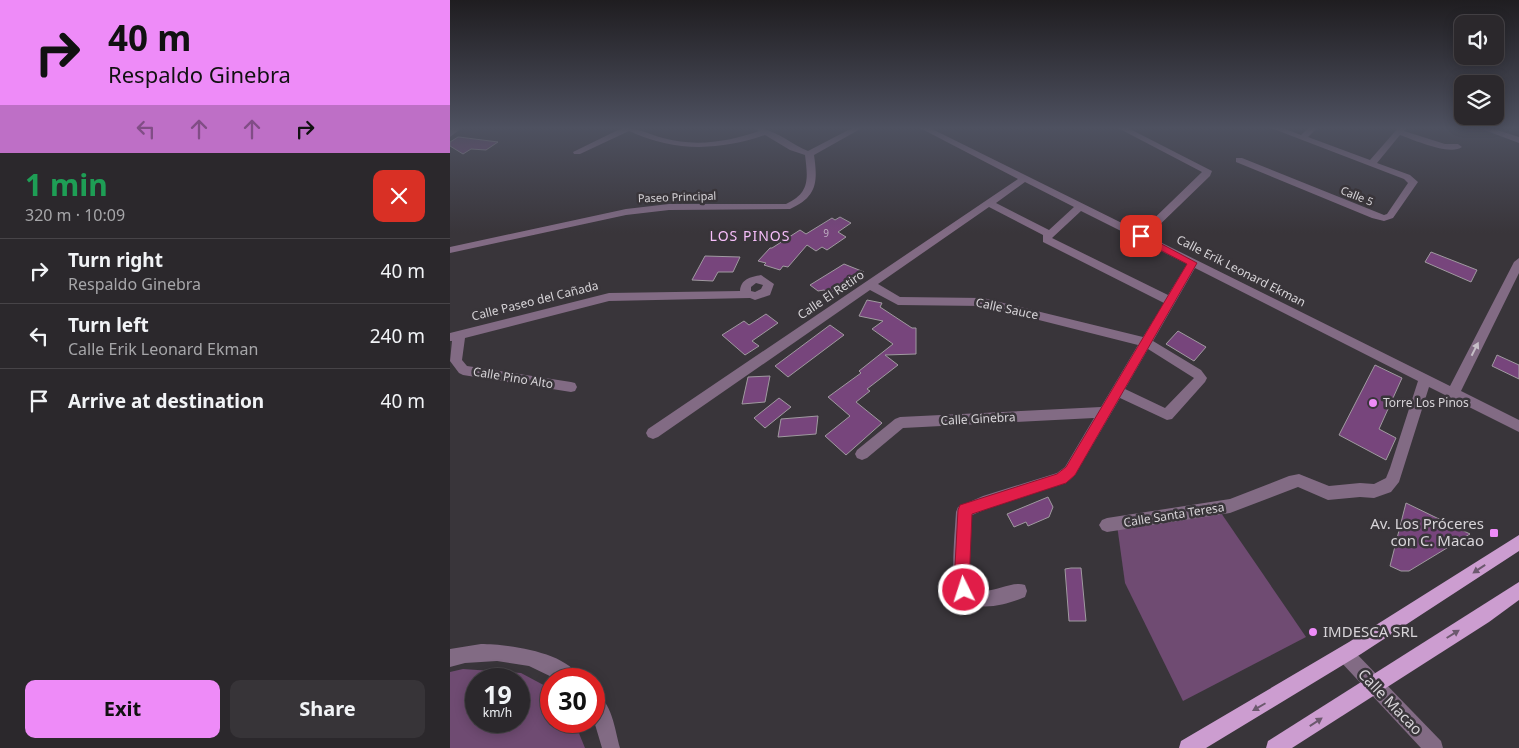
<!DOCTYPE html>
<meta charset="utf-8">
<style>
body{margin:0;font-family:"Noto Sans",sans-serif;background:#373438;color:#f1f3f6;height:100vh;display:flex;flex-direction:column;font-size:19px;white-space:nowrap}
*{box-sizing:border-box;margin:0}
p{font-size:16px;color:#a6a6a9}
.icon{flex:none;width:28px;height:28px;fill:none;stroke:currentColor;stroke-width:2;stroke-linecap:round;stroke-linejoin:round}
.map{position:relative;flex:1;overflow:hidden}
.drawer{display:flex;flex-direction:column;background:#2b282c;width:450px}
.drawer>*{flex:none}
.banner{background:#ee8bf8;color:#111;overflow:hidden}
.tools{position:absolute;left:1004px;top:15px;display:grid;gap:10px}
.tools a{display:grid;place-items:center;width:50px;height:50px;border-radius:10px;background:#2b282c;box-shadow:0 2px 12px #0003,0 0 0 1px #474448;font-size:25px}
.speed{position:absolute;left:15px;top:668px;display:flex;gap:10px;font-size:25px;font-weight:700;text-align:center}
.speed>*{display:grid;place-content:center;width:65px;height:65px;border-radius:50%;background:#2b282c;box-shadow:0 2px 12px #0003,0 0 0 1px #474448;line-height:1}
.speed small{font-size:12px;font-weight:400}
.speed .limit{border:8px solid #d22;background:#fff;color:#111}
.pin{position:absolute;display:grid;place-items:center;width:42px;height:42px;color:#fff;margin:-21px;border-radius:10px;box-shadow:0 2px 8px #0006}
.me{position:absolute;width:55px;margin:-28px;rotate:356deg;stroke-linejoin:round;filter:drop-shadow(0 0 4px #0008)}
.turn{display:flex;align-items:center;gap:18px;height:105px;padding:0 25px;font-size:22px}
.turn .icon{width:65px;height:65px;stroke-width:2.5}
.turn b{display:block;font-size:35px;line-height:42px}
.lanes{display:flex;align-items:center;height:48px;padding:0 25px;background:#0003;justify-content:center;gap:25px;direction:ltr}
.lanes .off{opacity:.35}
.round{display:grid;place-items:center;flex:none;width:52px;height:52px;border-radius:10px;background:#373438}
.summary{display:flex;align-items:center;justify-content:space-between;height:85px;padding:0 25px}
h1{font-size:30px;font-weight:700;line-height:38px;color:#1e9e55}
.cta{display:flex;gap:10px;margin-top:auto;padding:10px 25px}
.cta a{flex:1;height:58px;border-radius:10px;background:#ee8bf8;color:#111;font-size:20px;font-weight:700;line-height:58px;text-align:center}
.cta a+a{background:#373438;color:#f1f3f6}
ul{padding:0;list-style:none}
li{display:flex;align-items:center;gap:15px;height:65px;padding:0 25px;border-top:1px solid #474448}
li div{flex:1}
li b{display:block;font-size:19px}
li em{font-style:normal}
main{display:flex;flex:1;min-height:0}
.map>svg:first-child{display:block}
.green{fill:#6f4b72;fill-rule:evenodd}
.building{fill:#77457c;stroke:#a09aa0}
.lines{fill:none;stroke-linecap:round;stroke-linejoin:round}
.minor{fill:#826b84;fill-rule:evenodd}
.major{fill:#cc9dd0;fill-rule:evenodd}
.oneway{fill:#c6bfc7}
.oneway2{fill:#6c596e}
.route{fill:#e11d48;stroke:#92132f}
.poi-dot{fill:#ee8bf8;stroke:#39353a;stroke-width:2}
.labels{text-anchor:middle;stroke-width:5;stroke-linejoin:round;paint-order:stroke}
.number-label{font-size:10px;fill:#bfb0c1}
.far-street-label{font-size:11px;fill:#d7d4d8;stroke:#39353a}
.street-label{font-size:12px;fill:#d7d4d8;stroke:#39353a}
.poi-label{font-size:12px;fill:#d7d4d8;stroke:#39353a;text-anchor:start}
.neighbourhood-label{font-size:14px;letter-spacing:1px;fill:#f7bffb;stroke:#39353a}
.near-poi-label{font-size:15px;fill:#d7d4d8;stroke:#39353a;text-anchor:end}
.near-street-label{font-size:15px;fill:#d7d4d8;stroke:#39353a}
</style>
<main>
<section class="drawer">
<div class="banner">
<div class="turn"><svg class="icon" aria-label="right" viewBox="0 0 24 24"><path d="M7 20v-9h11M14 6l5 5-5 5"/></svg><div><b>40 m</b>Respaldo Ginebra</div></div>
<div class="lanes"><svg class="icon off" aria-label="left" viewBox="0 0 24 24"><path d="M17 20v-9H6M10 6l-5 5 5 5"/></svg><svg class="icon off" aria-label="ahead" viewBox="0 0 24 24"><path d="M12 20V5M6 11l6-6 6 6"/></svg><svg class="icon off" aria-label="ahead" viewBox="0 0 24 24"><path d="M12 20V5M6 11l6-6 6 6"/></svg><svg class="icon" aria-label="right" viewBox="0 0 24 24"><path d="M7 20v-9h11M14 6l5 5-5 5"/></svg></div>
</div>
<div class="summary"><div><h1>1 min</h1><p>320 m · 10:09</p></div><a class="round" style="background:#d93025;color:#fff"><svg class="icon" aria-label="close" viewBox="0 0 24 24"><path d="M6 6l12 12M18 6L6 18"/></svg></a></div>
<ul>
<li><svg class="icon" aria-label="right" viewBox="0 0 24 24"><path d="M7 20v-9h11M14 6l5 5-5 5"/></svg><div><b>Turn right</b><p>Respaldo Ginebra</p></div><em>40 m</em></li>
<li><svg class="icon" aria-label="left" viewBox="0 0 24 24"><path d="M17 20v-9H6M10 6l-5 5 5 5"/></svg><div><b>Turn left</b><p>Calle Erik Leonard Ekman</p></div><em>240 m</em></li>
<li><svg class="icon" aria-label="arrive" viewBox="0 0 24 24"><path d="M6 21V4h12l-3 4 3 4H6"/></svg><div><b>Arrive at destination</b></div><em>40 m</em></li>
</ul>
<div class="cta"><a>Exit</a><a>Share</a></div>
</section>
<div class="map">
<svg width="1069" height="748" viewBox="0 0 1069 748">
<rect width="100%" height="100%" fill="#39353a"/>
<g class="green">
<path d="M769,510l87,127 -123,64 -58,-118 -8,-58z"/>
<path d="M13,669l58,4 30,16v32h23l11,27h-135v-76zM26,679h43v42h-43z"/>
</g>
<g class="building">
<path d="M8,137h1l39,5 -12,8 -15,-1 -8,5 -13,-8v-4z"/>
<path d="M390,217l11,6 -13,9 8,5 -19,13 -5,-3 -6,4 -9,-6 -19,22 -5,-1 -3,4 -16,-5 2,-2 -8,-2 12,-13h2l28,-18 6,4 26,-16 3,2z"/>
<path d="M981,252l46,18 -6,12 -46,-20z"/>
<path d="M255,256l35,1 -7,15h-15l-5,9 -21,-1z"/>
<path d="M394,264l20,8 -28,16 -5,6 -7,-4 -6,1 -8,-6z"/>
<path d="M417,300l15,3 -2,4 32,21h4v26l-31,1 13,10 -31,24 3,2 -14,11 26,21 -36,32 -21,-19 25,-20 -22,-19 33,-24 -2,-2 34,-27 -21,-15 11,-8 -24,-5z"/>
<path d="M316,314l12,9 -26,18 7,5 -14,9 -23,-20 22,-14 5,4z"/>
<path d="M380,325l14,10 -56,42 -13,-11z"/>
<path d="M728,331l28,16 -12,14 -28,-17z"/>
<path d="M1047,355l22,10v14l-27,-13z"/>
<path d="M925,365l27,13 -23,51 17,9 -10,22 -47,-25z"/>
<path d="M320,376l-5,26 -23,2 6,-27z"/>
<path d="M329,398l12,9 -26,21 -11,-10z"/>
<path d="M368,416l-2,18 -38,3 3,-18z"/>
<path d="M598,497l5,10 -4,10 -21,9 -2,-4 -12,5 -7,-13z"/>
<path d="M956,503l64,31 -61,37h-8l-11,-5z"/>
<path d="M621,568h10l5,53h-17l-4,-52z"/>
</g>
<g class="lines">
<g class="minor">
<path d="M3,128h9l-12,9v-7z"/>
<path d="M172,128c17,0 26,6 41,10 32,9 65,4 96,-7l-4,-3c19,0 36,16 53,23l44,-23h10l-48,27c4,27 3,42 -24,54l-121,1 -43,5 -176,38v-6l176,-38 43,-5h117c24,-11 22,-25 19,-49l-15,-5 -25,-15c-46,16 -91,17 -136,-4l-49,23h-6l-1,-2z"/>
<path d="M470,128h10l210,104 62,-60 -84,-44h10l84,43 -2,5 -62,60 302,150 64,-124 5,-4v15l-58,118 58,29v12l-90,-45 -30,95 -8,10 -17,6 -14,-1 -32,3 -30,-13 -68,26 -123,19 -5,-2 -3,-5 3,-5 5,-2 123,-19 59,-23 10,-2 30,12 31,-3 14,1 12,-6 4,-10 28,-87 -223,-113 -42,73 48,29 6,8 -2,4 -33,37 -5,1 -47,-22 -45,77 -9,8 -80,26 -16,7v67c12,19 39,-4 55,2l2,6 -2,6c-22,9 -62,20 -70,-12 -4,-13 0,-56 1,-73l2,-5 25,-11 74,-23 8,-6 29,-49 -191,10 -36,30 -5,2 -5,-2 -2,-4 2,-4 38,-31 5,-2 201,-10 37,-62 -155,-39 -85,-1 -28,-15 -212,147 -5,2 -5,-2 -2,-4 2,-4 370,-250zM575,182l49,25 -25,23 -53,-27zM539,207l54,28v7l121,61 -21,34 -160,-39 -83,-1 -22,-13zM631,211l106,53 -19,31 -116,-57zM698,349l46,29 -29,30 -40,-19z"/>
<path d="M821,128h12l18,7 7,-7h9l-9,9 62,23 28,-32h8l-2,3 41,13h13l4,3c-12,9 -48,-7 -62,-12l-23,28 33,12 8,7 -25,36 -9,3 -12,-3 -136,-56v-4h6l142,57 3,-1 21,-31 -4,-4z"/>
<path d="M1029,128h12l28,9v6z"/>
<path d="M311,275l13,9 -4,11 -15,5 -5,-2 -141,3 -144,37 -3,22 5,6 104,16 4,1 2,4 -2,4 -4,1 -108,-17 -4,-2 -9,-12 2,-20h-2v-8l159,-40 131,-2c1,-12 10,-14 21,-16zM306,283l7,2 -2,4 -6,3 -4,-1v-4z"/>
<path d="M31,644c26,0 88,8 99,35h-24l-27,-13 -32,-5 -32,2 -15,4v-18z"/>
<path d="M896,646l6,3 89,92 2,7h-22l-81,-87 -3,-6 3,-6z"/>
<path d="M144,693c18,7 21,38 26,55h-18l-8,-27z"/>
</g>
<g class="major">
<path d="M1069,535v16l-158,103 -155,94h-27l2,-7 168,-99z"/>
<path d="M1069,582v18l-30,22 -197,126h-26l2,-7z"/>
</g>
</g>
<defs><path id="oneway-solid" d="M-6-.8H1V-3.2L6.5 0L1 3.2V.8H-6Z" transform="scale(1.25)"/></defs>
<use class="oneway" href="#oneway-solid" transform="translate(1025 349) rotate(-63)"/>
<g class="oneway2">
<use href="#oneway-solid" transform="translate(1029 569) rotate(146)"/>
<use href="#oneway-solid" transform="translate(1003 634) rotate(-32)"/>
<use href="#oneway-solid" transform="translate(809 707) rotate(150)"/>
<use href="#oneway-solid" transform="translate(866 722) rotate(-33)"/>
</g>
<linearGradient id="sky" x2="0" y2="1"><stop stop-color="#1f1d20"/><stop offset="0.55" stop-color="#4e5160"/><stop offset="1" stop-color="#4e5160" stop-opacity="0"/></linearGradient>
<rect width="1069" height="233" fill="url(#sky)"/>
<path class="route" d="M691,233l56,30 -122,212 -9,8 -94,31 -3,70 2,6 -2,6 -5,2 -6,-2 -4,-12 4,-74 2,-5 97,-31 9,-7 121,-203 -50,-26v-4z"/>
<g class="poi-dot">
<circle cx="923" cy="403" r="5"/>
<rect x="1039" y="528" width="10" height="10" rx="2.5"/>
<circle cx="863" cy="632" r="5"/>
</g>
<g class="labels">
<g class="number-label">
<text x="376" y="237">9</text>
</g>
<g class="far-street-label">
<text transform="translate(907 196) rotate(22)" y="4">Calle 5</text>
<text transform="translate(227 197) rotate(-2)" y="4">Paseo Principal</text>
</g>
<g class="street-label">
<text transform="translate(791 271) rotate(27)" y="4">Calle Erik Leonard Ekman</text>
<text transform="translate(381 295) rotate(-34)" y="4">Calle El Retiro</text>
<text transform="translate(85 301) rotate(-14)" y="4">Calle Paseo del Cañada</text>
<text transform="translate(557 309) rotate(12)" y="4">Calle Sauce</text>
<text transform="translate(63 378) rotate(9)" y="4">Calle Pino Alto</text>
<text transform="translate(528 419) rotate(-3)" y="4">Calle Ginebra</text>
<text transform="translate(724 515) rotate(-9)" y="4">Calle Santa Teresa</text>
</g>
<g class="poi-label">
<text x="933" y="407">Torre Los Pinos</text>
</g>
<g class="neighbourhood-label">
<text x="300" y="241">LOS PINOS</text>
</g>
<g class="near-poi-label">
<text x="1034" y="529">Av. Los Próceres<tspan x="1034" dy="17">con C. Macao</tspan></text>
<text x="873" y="637" text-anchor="start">IMDESCA SRL</text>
</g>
<g class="near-street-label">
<text transform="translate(940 702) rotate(46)" y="5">Calle Macao</text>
</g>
</g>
</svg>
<div class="tools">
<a><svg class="icon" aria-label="sound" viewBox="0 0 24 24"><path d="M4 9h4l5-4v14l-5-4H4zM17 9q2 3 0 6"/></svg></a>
<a><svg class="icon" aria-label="layers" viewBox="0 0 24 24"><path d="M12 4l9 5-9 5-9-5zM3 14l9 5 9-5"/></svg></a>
</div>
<div class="speed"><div>19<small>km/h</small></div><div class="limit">30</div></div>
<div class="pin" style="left:691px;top:236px;background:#d93025"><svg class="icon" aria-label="arrive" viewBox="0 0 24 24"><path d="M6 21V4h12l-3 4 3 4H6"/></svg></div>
<svg class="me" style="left:514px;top:590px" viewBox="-20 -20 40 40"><circle r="17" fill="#e11d48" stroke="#fff" stroke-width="3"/><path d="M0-11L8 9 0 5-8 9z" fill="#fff"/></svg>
</div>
</main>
